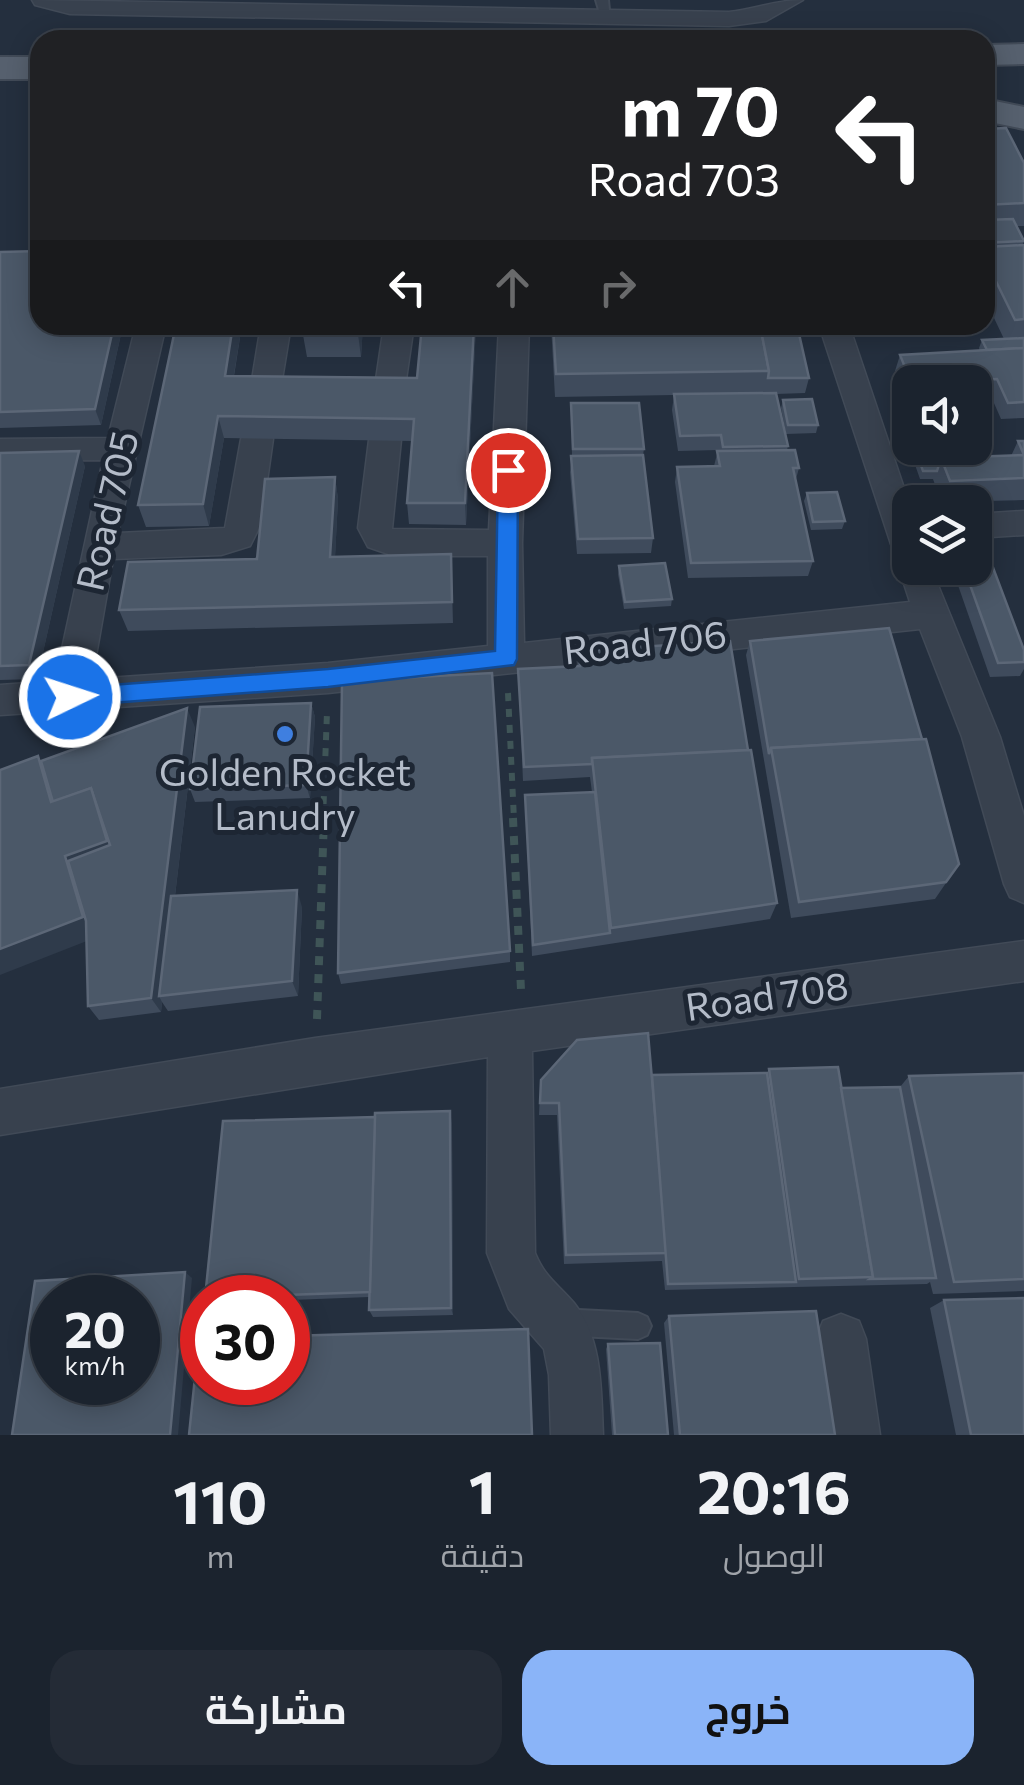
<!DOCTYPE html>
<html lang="ar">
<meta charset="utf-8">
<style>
body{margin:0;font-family:Commissioner,Cairo,sans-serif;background:#242b36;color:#f1f3f6;direction:rtl;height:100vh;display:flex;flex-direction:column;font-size:38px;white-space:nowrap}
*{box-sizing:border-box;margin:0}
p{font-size:32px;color:#a0a4aa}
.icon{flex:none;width:55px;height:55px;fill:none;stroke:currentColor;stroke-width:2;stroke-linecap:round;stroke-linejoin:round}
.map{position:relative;height:1435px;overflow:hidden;direction:ltr}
.drawer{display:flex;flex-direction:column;background:#1b232e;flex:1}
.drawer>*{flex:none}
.guide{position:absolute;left:30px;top:30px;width:965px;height:305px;border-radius:30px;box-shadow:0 5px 25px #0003,0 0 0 2px #39404a;direction:rtl;background:#202124;color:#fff;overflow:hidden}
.controls{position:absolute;left:892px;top:365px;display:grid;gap:20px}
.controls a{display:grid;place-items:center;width:100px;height:100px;border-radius:20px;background:#1b232e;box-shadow:0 5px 25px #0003,0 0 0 2px #39404a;font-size:50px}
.speed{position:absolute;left:30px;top:1275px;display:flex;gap:20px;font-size:50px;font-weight:700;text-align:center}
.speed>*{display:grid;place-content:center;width:130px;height:130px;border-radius:50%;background:#1b232e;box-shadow:0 5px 25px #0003,0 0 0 2px #39404a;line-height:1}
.speed small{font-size:25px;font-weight:400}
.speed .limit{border:15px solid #d22;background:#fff;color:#111}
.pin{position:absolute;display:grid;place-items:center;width:85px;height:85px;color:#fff;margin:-42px;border:5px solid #fff;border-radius:50%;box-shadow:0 2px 10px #0007}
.me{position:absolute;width:110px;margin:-55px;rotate:86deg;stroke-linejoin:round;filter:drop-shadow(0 0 8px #0008)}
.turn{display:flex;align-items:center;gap:35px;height:210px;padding:0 50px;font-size:45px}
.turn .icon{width:130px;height:130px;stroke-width:2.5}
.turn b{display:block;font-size:70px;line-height:85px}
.lanes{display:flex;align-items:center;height:95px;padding:0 50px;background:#0003;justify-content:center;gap:50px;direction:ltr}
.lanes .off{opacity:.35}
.eta{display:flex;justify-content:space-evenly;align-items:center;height:170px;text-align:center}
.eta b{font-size:60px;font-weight:700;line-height:70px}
.cta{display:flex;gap:20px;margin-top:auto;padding:20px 50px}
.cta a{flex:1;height:115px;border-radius:30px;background:#8ab4f8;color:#111;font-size:40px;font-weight:700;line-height:115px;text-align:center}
.cta a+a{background:#242b36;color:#f1f3f6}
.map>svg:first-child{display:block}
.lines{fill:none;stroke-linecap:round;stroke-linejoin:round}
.service-casing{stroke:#414a57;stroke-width:4}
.minor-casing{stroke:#414a57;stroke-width:3}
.primary-casing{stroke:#414a57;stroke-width:4}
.path-far1{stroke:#3f5557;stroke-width:6;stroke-dasharray:8 8;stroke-linecap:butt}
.path{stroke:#3f5557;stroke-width:8;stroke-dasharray:9 9;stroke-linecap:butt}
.service{fill:#38414e;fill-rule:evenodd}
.minor{fill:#38414e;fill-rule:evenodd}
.primary{fill:#56606e;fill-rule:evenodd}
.wall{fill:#3f4b5c}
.shaded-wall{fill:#2f3b4b}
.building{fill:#4b5868;stroke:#5c6777;stroke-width:2.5;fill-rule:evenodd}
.route{fill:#1a73e8;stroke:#114b97;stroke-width:2.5}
.shop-dot{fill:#3f7fe0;stroke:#1d2633;stroke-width:4}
.labels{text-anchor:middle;stroke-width:10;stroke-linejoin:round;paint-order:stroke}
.street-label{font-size:38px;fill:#b4bcc9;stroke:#1d2633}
.poi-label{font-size:38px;fill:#b4bcc9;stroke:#1d2633}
</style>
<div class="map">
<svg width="1024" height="1435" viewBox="0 0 1024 1435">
<rect width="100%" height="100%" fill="#242f3e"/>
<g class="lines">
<defs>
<g id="service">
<path d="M596,0h12l2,20h-8z"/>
<path d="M559,1309l79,4 9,4 4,9 -4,9 -9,4 -79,-4 -9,-4 -4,-9 4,-9z"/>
</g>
<g id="minor">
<path d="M32,0l697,12c27,-3 47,-12 74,-12l-37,21 -37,5 -659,-12 -35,-9z"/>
<path d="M136,325h30l-48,208 107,-5 16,-89 5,-8 11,-3 11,3 5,8 -12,85 -11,22 -29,9 -108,4 -21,120 236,-16 160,-17v-90h-94l-26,-9 -10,-19 11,-88 5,-8 11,-3 11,3 5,8 -9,89 97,1 10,-205h30l-7,218 2,100 386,-41 -91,-277h30l61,181v62h21l69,169 24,79v87l-14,-6 -6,-13 -42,-147 -42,-108 -592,64 -328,22v-30l55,-4 48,-221 -103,1v-22l108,-1z"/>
<path d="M261,325h30l-12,73 -4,7 -11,4 -11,-4 -4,-7z"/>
<path d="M384,325h30l-11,75 -4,7 -11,4 -11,-4 -4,-7z"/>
<path d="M1024,511v24l-49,3v-24z"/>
<path d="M1024,941v40l-492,70 3,202c11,26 22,30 39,50 29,37 27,88 29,132h-52l-2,-60 -5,-26 -35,-40 -22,-56 1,-196 -488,78v-46l315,-51z"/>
<path d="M841,1314l18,7 7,18 14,96h-52l-12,-96 7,-18z"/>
</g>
<g id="primary">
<path d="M1024,44v20l-39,1v-20z"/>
<rect x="0" y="57" width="40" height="22"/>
<path d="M985,99l39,8v22l-39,-8z"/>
</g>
</defs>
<use href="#service" class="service-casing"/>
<use href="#minor" class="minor-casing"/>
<use href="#primary" class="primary-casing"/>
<g class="path-far1">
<path d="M508,693l6,127"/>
<path d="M323,820l4,-108"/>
</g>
<g class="path">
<path d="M513,818l8,172"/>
<path d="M317,1019l7,-201"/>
</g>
<use href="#service" class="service"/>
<use href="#minor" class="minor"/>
<use href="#primary" class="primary"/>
</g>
<g class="wall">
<path d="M985,129l39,34v63h-8l8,15 -2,5 2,-1v173l-23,1 -11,-25 -15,1v-13h-65v17h-4l-11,-28 5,-16 80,-4 -1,-3 3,-8 22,-1 -19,-40z"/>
<path d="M0,252l123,73 -22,100 -101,3z"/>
<path d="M176,325h66l-8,51 183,2 59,-53 -10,200 -57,-1 -2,-21 5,-62 -188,-3 -15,88 -63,1 -8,-22z"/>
<path d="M363,325l-2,32h-54l-4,-22z"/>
<path d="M551,325h246l12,53 -4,15 -29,1 12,52 -1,4 12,18 -3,11 17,82 -5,15 -120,2 -13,-96 2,-15 37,-1 4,-16 -40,1 -6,-41 2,-15 -119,2z"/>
<path d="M783,400l35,25 -2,8 -30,1 -5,-26z"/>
<path d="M571,403l73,46 -1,6 10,83 -2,15 -74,1 -7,-82 2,-16z"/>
<path d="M910,415v30h-1l-8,-21 3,-8z"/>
<path d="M1018,441h6v59l-83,2 -8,-23h-13l-6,-17 3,-8 41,4 53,-2z"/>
<path d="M0,453l85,13 -48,213 -37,1z"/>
<path d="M335,477l3,22 -3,58 116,-3 2,69 -325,8 -9,-21 138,-51z"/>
<path d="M807,493l38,28 -3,8 -31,1 -7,-29z"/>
<path d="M619,566l53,33 -1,7 -47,3 -6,-35z"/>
<path d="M952,568h23l49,82v19l-4,7 -30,1z"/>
<path d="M750,641l209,223 -24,35 -144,19 -45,-263z"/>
<path d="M579,651l169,99 29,153 -7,16 -238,37 -7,-161 67,-3 -2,-15 -67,4 -5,-112 60,-3z"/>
<path d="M311,703l4,14 -5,81 -115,4 -5,-13z"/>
<path d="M195,727l-20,169 127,11 -4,89 -130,15 -6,-9 -1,10 -62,8 -11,-14 -2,-65 -48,-185 3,5z"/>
<path d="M510,951v11l-169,22 -3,-11z"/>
<path d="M769,1069l72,19 59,-1 9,-11 115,-3v218l-91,3 -3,-12 -3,2 -262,6 -3,-29 -98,3 -7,-149h-18l1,-22 112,-18 115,-2z"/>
<path d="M452,1123l1,192 -80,2 -4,-7v-13l-78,3 -1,18h-2v-20h-83z"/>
<path d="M944,1300l80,135h-68l-26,-127z"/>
<path d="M669,1316l166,119h-161l-10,-112z"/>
<path d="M608,1344l60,91h-56l-6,-86z"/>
</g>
<g class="shaded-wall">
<path d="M114,325h9l-22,100 -6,-16z"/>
<path d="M233,325h9l-12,73 -5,-22z"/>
<path d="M358,325h5l-2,32 -3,-23z"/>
<path d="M474,325h2v3l-10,197 -1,-22z"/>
<path d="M218,416l6,22 -15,88 -6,-22z"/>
<path d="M79,451l6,15 -48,213 -8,-14z"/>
<path d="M335,477l3,22 -4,79 -4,-21z"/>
<path d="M311,703l4,14 -5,81 -4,-13z"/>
<path d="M187,708l8,19 -32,269h-4l3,6 -1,10 -10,-14z"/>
<path d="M38,756l14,24 40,13 28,69 -23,75 -97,38v-26l65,-93v-31z"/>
<path d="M297,890l5,17 -4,89 -6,-15z"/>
<path d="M450,1111l2,12 1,192 -2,-7z"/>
<path d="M185,1272l7,6 -14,157h-8z"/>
<path d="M286,1295l5,5 -1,18 -2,-3z"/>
</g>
<g class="building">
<path d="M1006,128l18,35v40l-39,2v-76z"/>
<path d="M1013,219l11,22 -39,2v-23z"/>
<path d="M1024,245v74l-9,1 -30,-61v-12z"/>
<path d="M40,251v74h74l-19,84 -95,3v-160z"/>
<path d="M176,325h57l-8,51 192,2 5,-53h52l-9,178h-58l7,-84 -196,-3 -15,88 -65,1z"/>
<path d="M304,325h54v9l-55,1z"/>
<path d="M553,325h207l9,46 -213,3z"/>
<path d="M760,325h37l12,53h-41l1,-7z"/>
<path d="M1024,338v10l-37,2 -5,-10z"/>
<path d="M1024,348v54l-16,1 -11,-24 -86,3 -11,-27z"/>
<path d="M776,393l12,53 -65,1 -2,-12 -41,1 -6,-42z"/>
<path d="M812,399l6,26h-30l-5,-25z"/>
<path d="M571,403h68l5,46h-71z"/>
<path d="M910,415v18l-6,-17z"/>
<path d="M1018,441h6v14z"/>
<path d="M795,450l4,18h-6l20,93 -122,2 -14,-96 43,-1 -3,-15z"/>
<path d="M79,451l-50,214 -29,1v-213z"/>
<path d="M956,452l2,6h-17l-4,13h-14l-6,-17z"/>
<path d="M643,455l10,83 -75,1 -7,-83z"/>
<path d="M1024,455v23l-74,3 -9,-23z"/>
<path d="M335,477l-5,80 121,-3 1,48 -333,8 9,-48 129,-3 8,-80z"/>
<path d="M837,492l8,29 -32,1 -6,-29z"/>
<path d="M975,525h2l47,125v12l-26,1 -34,-95h11z"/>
<path d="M665,563l7,36 -47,3 -6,-36z"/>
<path d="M889,628l33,111 -151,9 -2,6 -19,-113z"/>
<path d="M730,641l18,109 -156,8v6l-68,3 -6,-98 62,-3 -1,-15z"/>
<path d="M492,673l18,278 -172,22 4,-292z"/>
<path d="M311,703l-5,82 -116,4 10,-82z"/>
<path d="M187,708l-36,290 -63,8 -2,-85 -18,-60 42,-16 -19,-57 -38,14 -12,-41z"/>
<path d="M926,739l33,125 -13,18 -147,20 -28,-154z"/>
<path d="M751,750l26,153 -166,25 -19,-170z"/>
<path d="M38,756l13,46 40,-14 16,53 -42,15 18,61 -83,32v-179z"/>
<path d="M595,792l15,141 -77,12 -8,-150z"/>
<path d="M297,890l-5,91 -133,15 12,-100z"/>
<path d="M648,1033l19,220 -101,2 -7,-152h-19l1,-23 36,-40z"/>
<path d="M838,1067l35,210 -74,2 -30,-210z"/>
<path d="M767,1073l29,209 -128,2 -16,-209z"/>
<path d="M1024,1073v206l-70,3 -45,-206z"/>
<path d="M900,1087l36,191 -66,1 3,-2 -32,-189z"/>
<path d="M450,1111l1,197 -82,2 6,-197z"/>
<path d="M375,1117l-5,175 -84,3v3h-81l18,-177z"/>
<path d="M185,1272l-15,163h-158l23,-154zM52,1298h86v84h-86z"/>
<path d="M1024,1298v137h-53l-27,-135z"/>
<path d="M816,1311l19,124h-155l-11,-119z"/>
<path d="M528,1329l4,106h-343l10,-97h3v44h86v-46z"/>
<path d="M660,1343l8,92h-53l-7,-91z"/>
</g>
<path class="route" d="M508,463l10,7 -1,189 -3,6 -186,22 -258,19 -8,-2 -3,-7 3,-6 8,-3 258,-19 167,-18 3,-181z"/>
<circle class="shop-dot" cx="285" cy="734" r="10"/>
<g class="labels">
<g class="street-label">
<text transform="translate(108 511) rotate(-77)" y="13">Road 705</text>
<text transform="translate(645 643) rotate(-6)" y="13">Road 706</text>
<text transform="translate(767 997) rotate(-8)" y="13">Road 708</text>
</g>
<g class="poi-label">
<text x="285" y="786">Golden Rocket<tspan x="285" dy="44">Lanudry</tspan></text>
</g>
</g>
</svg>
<div class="controls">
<a><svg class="icon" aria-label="sound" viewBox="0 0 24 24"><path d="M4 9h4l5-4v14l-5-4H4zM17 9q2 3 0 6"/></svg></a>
<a><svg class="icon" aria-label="layers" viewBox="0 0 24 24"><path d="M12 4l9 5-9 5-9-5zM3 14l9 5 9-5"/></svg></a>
</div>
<div class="speed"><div>20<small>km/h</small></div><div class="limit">30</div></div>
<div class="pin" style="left:508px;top:470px;background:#d93025"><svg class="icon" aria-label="arrive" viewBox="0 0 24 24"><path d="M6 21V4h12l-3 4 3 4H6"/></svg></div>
<svg class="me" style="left:70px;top:697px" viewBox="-20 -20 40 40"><circle r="17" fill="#1a73e8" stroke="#fff" stroke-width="3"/><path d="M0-11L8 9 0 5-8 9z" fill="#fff"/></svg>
<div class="guide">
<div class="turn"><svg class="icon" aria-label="left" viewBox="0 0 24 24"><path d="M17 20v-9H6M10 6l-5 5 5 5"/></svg><div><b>70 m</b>Road 703</div></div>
<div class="lanes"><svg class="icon" aria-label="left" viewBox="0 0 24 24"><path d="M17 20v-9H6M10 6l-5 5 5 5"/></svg><svg class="icon off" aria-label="ahead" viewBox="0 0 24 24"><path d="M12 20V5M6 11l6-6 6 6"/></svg><svg class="icon off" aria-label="right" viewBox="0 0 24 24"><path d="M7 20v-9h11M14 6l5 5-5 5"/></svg></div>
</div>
</div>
<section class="drawer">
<div class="eta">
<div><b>20:16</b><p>الوصول</p></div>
<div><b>1</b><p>دقيقة</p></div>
<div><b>110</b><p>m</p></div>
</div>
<div class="cta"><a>خروج</a><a>مشاركة</a></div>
</section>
